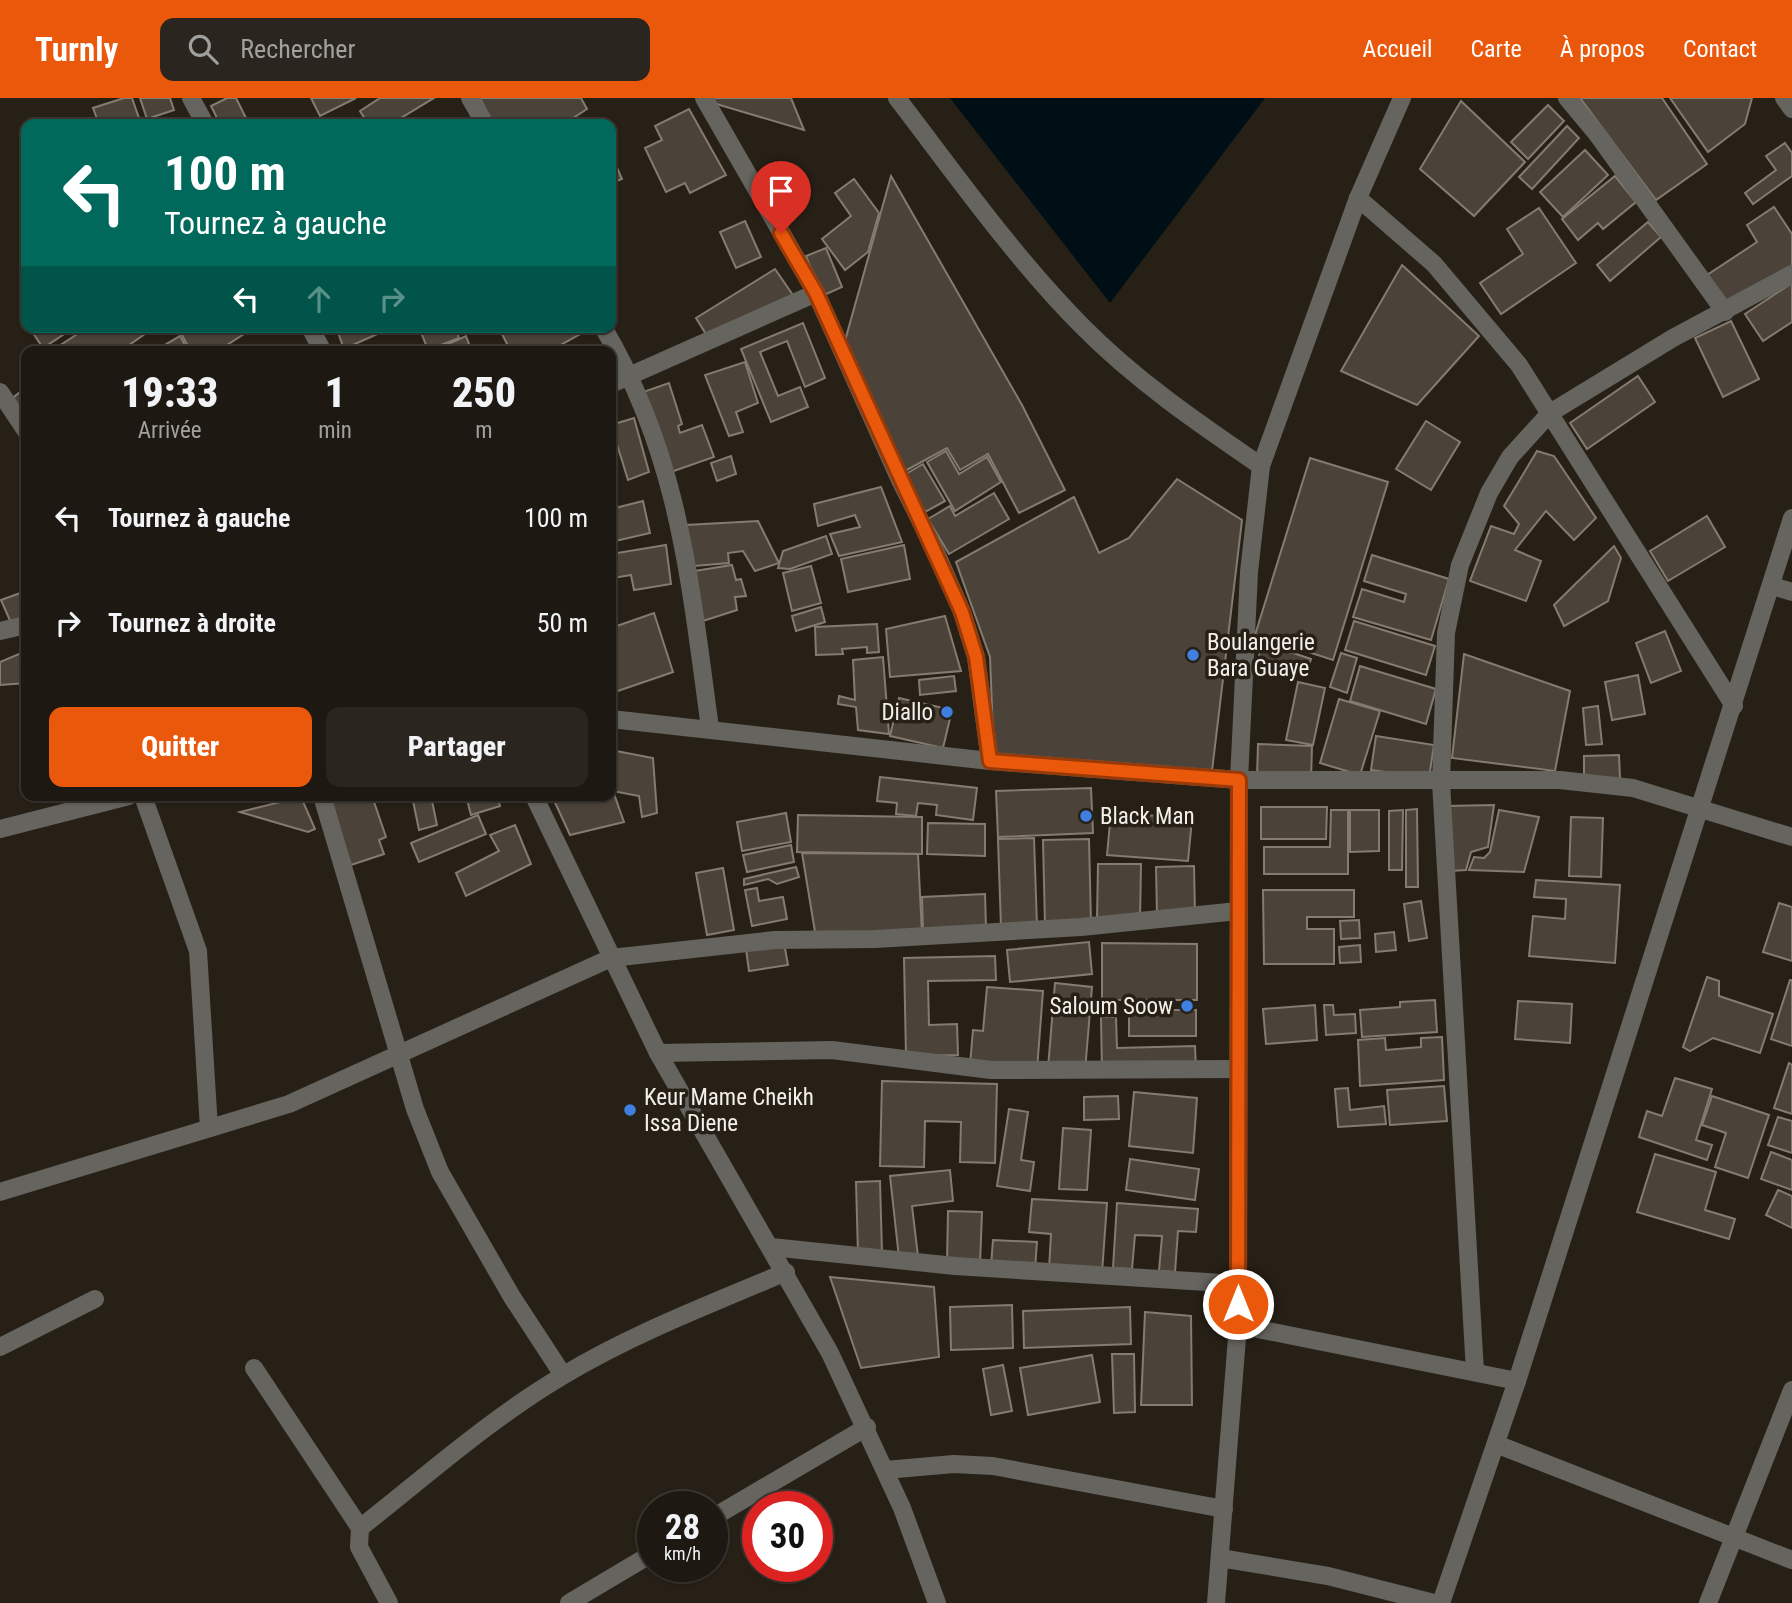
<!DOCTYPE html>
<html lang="fr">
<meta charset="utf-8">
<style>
body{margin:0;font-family:"Roboto Condensed",sans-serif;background:#2a251f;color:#f1f3f6;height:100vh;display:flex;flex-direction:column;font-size:26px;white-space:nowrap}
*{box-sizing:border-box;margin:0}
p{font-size:23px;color:#a0a09f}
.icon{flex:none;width:38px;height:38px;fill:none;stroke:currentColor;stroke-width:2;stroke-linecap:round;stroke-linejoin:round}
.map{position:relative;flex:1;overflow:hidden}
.side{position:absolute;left:21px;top:248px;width:595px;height:455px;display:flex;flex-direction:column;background:#1d1811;border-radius:14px;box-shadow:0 2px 5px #0004,0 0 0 2px #3b3731}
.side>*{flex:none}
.top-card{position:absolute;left:21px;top:21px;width:595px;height:214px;border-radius:14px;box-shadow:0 2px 5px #0004,0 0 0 2px #3b3731;background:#00695c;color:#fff;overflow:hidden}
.speed{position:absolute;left:637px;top:1393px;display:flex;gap:14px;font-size:35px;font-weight:700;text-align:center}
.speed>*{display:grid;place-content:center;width:91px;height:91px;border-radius:50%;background:#1d1811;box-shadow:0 2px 5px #0004,0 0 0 2px #3b3731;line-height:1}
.speed small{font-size:18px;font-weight:400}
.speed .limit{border:10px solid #d22;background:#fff;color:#111}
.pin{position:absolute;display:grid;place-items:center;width:60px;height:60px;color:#fff;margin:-72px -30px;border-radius:50% 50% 50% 0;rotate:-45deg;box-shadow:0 0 7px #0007}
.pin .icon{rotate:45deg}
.me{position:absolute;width:77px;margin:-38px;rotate:0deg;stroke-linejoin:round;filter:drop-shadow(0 0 5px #0008)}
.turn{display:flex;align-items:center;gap:24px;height:147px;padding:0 28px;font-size:32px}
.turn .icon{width:91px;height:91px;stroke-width:2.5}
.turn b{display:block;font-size:49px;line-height:60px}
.lanes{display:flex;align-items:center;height:66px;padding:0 28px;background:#0003;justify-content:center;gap:35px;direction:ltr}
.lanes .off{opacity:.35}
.eta{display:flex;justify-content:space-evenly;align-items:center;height:119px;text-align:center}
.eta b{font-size:42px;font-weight:800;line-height:49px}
.button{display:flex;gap:14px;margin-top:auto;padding:14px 28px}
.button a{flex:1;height:80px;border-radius:14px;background:#ea580c;color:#fff;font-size:28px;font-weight:800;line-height:80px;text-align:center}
.button a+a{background:#2a251f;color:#f1f3f6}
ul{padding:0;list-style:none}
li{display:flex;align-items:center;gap:21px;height:105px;padding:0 28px}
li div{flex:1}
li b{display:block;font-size:26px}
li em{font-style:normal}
header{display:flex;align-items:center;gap:42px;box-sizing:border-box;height:98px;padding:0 35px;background:#ea580c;color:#fff}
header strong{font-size:33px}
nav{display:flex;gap:38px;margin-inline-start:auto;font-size:24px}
.search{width:490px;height:63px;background:#2a251f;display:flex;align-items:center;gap:18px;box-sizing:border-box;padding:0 24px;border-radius:14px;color:#a0a09f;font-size:26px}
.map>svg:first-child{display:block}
.water{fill:#000e15}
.building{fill:#4b4339;stroke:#857b70;stroke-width:2}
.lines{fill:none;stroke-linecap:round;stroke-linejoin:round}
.street{stroke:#66645e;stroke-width:18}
.route-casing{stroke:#983908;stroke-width:18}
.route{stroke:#ea580c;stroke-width:12}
.shop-dot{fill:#3f7fe0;stroke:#272017;stroke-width:2.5}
.labels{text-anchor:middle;stroke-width:7;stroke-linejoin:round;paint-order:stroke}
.poi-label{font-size:23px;fill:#f4efe9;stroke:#272017;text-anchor:start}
</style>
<header>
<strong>Turnly</strong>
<div class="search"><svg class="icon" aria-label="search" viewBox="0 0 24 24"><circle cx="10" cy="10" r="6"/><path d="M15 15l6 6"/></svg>Rechercher</div>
<nav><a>Accueil</a><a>Carte</a><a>À propos</a><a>Contact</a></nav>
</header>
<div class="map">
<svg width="1792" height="1505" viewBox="0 0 1792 1505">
<rect width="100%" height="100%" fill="#272017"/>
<path class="water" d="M950,0h315l-155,205z"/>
<g class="building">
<path d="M124,0h8l9,26h-42l-6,-16z"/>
<path d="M140,0h30l4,12 -27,9z"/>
<path d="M227,0h9l13,26h-29l-9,-18z"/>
<path d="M311,0h45l-36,18z"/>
<path d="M380,0h54l-43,26h-23l-8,-13z"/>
<path d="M480,0h101l6,11 -23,15h-71z"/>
<path d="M705,0h86l13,32 -98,-29z"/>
<path d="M1580,0h82l45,66 -51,36z"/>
<path d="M1670,0h82l-7,26 -37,28z"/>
<path d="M1461,3l64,61 -51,54 -54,-47z"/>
<path d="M1548,7l16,16 -36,38 -17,-17z"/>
<path d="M689,11l37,66 -36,18 -5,-10 -19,9 -21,-44 17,-8 -7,-14z"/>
<path d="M1567,28l12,12 -47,51 -13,-12z"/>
<path d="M1785,45l7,10v23l-39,28 -8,-11 31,-23 -10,-14z"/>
<path d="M1585,52l23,25 -45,42 -23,-25z"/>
<path d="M611,56l11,25 -11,4z"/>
<path d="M891,78l131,229 43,85 -46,23 -31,-59 -28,16 -13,-22 -44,24 -60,-124z"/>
<path d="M1615,78l21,26 -33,27 -5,-6 -20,17 -16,-21z"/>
<path d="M854,81l25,34 -11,39 -23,18 -23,-31 29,-23 -16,-23z"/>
<path d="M1774,109l18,27v33l-66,43 -22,-33 53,-35 -10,-17z"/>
<path d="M1539,110l37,55 -75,51 -21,-31 43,-29 -16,-25z"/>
<path d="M745,123l16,36 -25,11 -16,-36z"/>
<path d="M1648,124l13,15 -51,44 -13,-16z"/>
<path d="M826,150l16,39 -20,9 -16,-40z"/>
<path d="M1402,167l77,71 -62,69 -76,-34z"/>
<path d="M775,171l20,29 -86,41 -13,-21z"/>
<path d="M1792,185v39l-29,19 -18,-27z"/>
<path d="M1731,223l28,58 -36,18 -28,-59z"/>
<path d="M803,225l22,55 -20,9 -18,-46 -27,11 18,44 22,-9 8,20 -37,15 -30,-73z"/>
<path d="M29,229h46l-32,21z"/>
<path d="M88,229h67l-36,25h-69z"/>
<path d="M195,229h60l-39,25h-25l-9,-17z"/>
<path d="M336,229h57l-49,22z"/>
<path d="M419,229h36l4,11 -31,12z"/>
<path d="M505,229h74l3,6 -34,19h-37l-11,-22z"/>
<path d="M180,238l9,16h-36z"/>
<path d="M466,238l6,16h-42z"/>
<path d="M745,264l13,41 -22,9 7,20 -14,4 -24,-61z"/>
<path d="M1638,278l17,26 -68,47 -17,-26z"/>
<path d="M669,285l13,41 -4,2 2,7 22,-8 12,32 -43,15 -28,-80z"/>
<path d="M26,289v39l-17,-25z"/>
<path d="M634,320l15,54 -21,8 -17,-55z"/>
<path d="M1426,323l34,21 -29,48 -35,-21z"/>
<path d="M946,353l13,23 28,-17 14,25 -46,29 -28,-49z"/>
<path d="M1537,353l17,5 42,62 -22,22 -28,-29 -31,39 26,11 -15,40 -56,-20 21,-55 23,8 5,-10 -15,-18z"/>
<path d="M731,358l5,18 -19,7 -6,-18z"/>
<path d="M1310,360l78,24 -55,178 -78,-25z"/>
<path d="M923,366l22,37 -20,11 -21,-37z"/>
<path d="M1177,381l65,41 -30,251 -218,-14 -4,-100 -34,-95 118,-65 25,56 30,-15z"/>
<path d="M881,389l21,55 -63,14 -9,-22 30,-7 -5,-12 -37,11 -4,-22z"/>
<path d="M994,395l15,26 -60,35 -21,-35 22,-13 5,10z"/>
<path d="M643,403l7,32 -39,9v-33z"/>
<path d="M1707,418l18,31 -57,34 -18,-30z"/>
<path d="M758,423l21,42 -24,8 -12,-20 -15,2 1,10 -35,3 -8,-41z"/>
<path d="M826,438l6,18 -42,15 -12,-1 5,-17z"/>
<path d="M666,447l5,39 -37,6 -3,-15 -18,3 2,14h-4v-38z"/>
<path d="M904,447l6,34 -62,13 -7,-33z"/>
<path d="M1614,448l7,12 -13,43 -44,25 -10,-21z"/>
<path d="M1372,457l77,24 -18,61 -78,-23 9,-28 42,13 2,-8 -42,-13z"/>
<path d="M732,467l4,15 5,-1 5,17 -11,1 2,13 -37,12 -6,-51z"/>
<path d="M811,468l10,37 -29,8 -9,-38z"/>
<path d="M26,493v26l-15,6 -10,-23z"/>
<path d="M821,509l4,15 -29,9 -4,-15z"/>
<path d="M654,515l19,59 -58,20 -4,-13v-51z"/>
<path d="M945,518l16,55 -71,6 -4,-48z"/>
<path d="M1354,523l81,25 -9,29 -81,-25z"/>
<path d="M877,526l2,28 -12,1v-6l-25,2 1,5 -27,1 -1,-28z"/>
<path d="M1665,533l16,40 -30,12 -15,-40z"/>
<path d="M1263,545l48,16 -6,19 -48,-16z"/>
<path d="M26,553v32l-26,2v-23z"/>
<path d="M1341,555l16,5 -10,35 -17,-6z"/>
<path d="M1464,556l106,37 -15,80 -103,-13z"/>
<path d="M883,559l6,77 -31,-4 -2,-23 -18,-3 1,-8 16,4 -2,-40z"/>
<path d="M1360,568l76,23 -10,35 -76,-23z"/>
<path d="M1638,577l7,39 -33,6 -7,-38z"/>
<path d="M954,578l2,15 -36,4 -1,-15z"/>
<path d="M1298,584l27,6 -12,57 -27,-5z"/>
<path d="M899,600l53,12 -9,38 -53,-12z"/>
<path d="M1339,601l41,12 -20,64 -40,-12z"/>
<path d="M1598,608l4,38 -16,1 -3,-37z"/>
<path d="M1376,638l58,9 -5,33 -58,-8z"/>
<path d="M1258,646l54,2 -1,33 -54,-2z"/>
<path d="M611,652l42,8 4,55 -15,4 -3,-21 -26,-5 11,31 -54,13 -18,-39h59z"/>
<path d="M1619,657l1,24 -36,1v-24z"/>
<path d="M880,679l97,11 -4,32 -37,-5 1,-10 -19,-2 -2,13 -20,-2 1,-11 -20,-2z"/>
<path d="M1091,690l2,45 -95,4 -2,-46z"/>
<path d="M332,698h40l14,41 -7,3 5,14 -33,11 -24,-67z"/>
<path d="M412,698h19l6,29 -18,5z"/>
<path d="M466,698h31l3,10 -29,9z"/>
<path d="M301,699l14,32 -7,3 -68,-20z"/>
<path d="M1494,707l-6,42 -17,5 -5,18 -16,1 -3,-65z"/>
<path d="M1261,709h66l-1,32h-65z"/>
<path d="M1417,711l1,78h-12v-77z"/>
<path d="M1331,712h17v64h-84v-27h66z"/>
<path d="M1350,712h29v41l-29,1z"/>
<path d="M1403,712l-1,60h-13v-59z"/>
<path d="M1499,712l40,7 -15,55 -55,-2 5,-13 10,1 6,-6z"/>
<path d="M1111,714l81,7 -4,42 -81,-6z"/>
<path d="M786,715l5,29 -49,9 -5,-29z"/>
<path d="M478,717l8,19 -67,28 -8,-19z"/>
<path d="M798,717l124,2v37l-125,-2z"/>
<path d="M1571,719l32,1 -2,59 -32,-1z"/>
<path d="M928,725l57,1v32l-58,-2z"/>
<path d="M515,727l16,39 -65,32 -10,-23 43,-22 -9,-16z"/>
<path d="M1034,740l3,88 -36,1 -3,-88z"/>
<path d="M1089,741l2,85 -46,1 -2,-85z"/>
<path d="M791,747l3,17 -47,10 -4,-17z"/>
<path d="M802,755l116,1 4,80 -106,4z"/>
<path d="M1098,766h43l-1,56h-43z"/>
<path d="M1194,768l1,48 -38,1 -1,-48z"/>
<path d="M796,769l3,10 -22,7 -9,-5 -24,6v-6z"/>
<path d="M723,770l11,62 -27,5 -11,-62z"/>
<path d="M1536,782l84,5 -5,78 -86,-7 4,-40 32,3 1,-20 -32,-2z"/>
<path d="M757,790l2,13 24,-4 4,22 -35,7 -7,-36z"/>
<path d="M1263,792h91v27h-47v12h27v35h-70z"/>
<path d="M985,796l1,34 -63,3 -1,-34z"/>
<path d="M1421,803l6,37 -18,3 -5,-37z"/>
<path d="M1779,805l13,4v54l-29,-9z"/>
<path d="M1359,822l1,18 -19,1 -1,-18z"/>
<path d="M1394,834l2,18 -20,2 -1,-18z"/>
<path d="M1089,844l3,32 -82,8 -3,-32z"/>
<path d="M784,845l4,22 -39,6 -3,-22z"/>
<path d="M1102,845l95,1v56h-95z"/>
<path d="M1360,847l1,17 -21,1 -1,-16z"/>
<path d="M995,858l1,24 -68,1 1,44 28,-1 1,31 -52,1 -2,-98z"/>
<path d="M1707,879l12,4v15l54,18 -13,39 -47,-15 -23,13 -7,-4z"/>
<path d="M1790,882h2v66l-21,-7z"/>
<path d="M1055,885l37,4 -7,84 -37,-3z"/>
<path d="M987,889l56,4 -6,79 -67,-5 3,-35 10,1z"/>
<path d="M1435,902l2,32 -75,5 -2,-27 40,-3v-5z"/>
<path d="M1518,903l54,3 -2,39 -55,-4z"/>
<path d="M1315,907l2,35 -51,4 -3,-35z"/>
<path d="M1324,907h9l1,10 21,-1 1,19 -30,2z"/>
<rect x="1129" y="912" width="67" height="26"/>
<path d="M1101,919h15l1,31 78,-2 1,23 -94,2z"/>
<path d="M1442,939l2,43 -84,6 -2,-46 27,-2 1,12 35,-3v-9z"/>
<path d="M1789,965l3,2v49l-18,-6z"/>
<path d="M1675,980l37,11 -16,51 16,5 -5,15 -68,-23 8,-26 15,5z"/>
<path d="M882,983l115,3 -2,79 -35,-1 1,-40 -36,-1 -1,46 -44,-1z"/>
<path d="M1444,988l3,35 -57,4 -3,-35z"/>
<path d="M1348,990l2,22 34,-4 2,18 -48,3 -3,-38z"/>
<path d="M1134,994l63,6 -4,55 -64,-7z"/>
<path d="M1118,998l1,23 -35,1v-23z"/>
<path d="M1712,998l57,19 -21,63 -33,-11 11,-34 -24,-8z"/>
<path d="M1009,1011l19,3 -7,48 13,2 -4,29 -33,-5z"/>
<path d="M1778,1019l14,4v32l-24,-8z"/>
<path d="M1063,1030l28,2 -4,60 -28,-1z"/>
<path d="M1771,1054l21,8v30l-31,-11z"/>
<path d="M1655,1056l61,18 -11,38 30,9 -6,20 -92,-27z"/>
<path d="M1130,1061l69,10 -4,31 -69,-10z"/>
<path d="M950,1072l3,31 -41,5 6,50 -19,2 -9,-82z"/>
<path d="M880,1083l2,72 -24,1 -2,-72z"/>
<path d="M1778,1092l14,6v32l-26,-13z"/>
<path d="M1032,1101l75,4 -5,70 -53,-4 2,-35 -22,-2z"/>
<path d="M1117,1105l81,6 -2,23 -18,-1 -3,41 -16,-1 3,-35 -27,-1 -3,34 -19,-1z"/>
<path d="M948,1113l34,1 -2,52 -33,-1z"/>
<path d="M993,1142l44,2 -2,27 -44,-3z"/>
<path d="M830,1179l104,10 5,70 -78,11z"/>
<path d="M1012,1207l1,43 -62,2 -1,-43z"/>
<path d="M1130,1209l1,37 -107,4 -1,-37z"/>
<path d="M1145,1214l46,4 1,89h-51z"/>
<path d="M1112,1256h22l1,58 -21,1z"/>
<path d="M1092,1257l8,47 -72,13 -8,-47z"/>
<path d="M1003,1267l9,46 -21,4 -8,-46z"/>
</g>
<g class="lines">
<g class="street">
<path d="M191,0l14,26"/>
<path d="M470,0l15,26"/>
<path d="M704,0l112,195 84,187 35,70 27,62 14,45 14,104"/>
<path d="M897,0c59,77 116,158 184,227 54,55 117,98 180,141"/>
<path d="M1567,0l30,36 128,178"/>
<path d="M1784,0l8,11"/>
<path d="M1358,100l76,66 85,101 215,341"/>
<path d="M310,229l13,25"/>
<path d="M603,229c77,130 87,256 107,401"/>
<path d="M611,286l205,-91"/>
<path d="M0,294l26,39"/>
<path d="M1773,488l19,6"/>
<path d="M0,533l26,-6"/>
<path d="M611,621l379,42 249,19h321l73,8 159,49"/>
<path d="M143,698l55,155 11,177"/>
<path d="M322,698l93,313 25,63 72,125 51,78"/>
<path d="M534,698l124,257 172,300 72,155 35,95"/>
<path d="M0,731l129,-33"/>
<path d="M658,955l174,-3 159,20 246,-1"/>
<path d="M0,1094l289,-88 322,-146 164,-18 100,-1 206,-12 157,-16"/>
<path d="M771,1149l184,19 283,18"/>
<path d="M1238,1227l279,56"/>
<path d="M0,1249l95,-48"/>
<path d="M254,1270l106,160 -1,19 30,56"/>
<path d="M1475,1274l-34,-590 5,-149 14,-68 29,-72 21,-36 40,-44 123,-75 119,-64"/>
<path d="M1496,1346l296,116"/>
<path d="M885,1372l69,-6 39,2 231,43"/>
<path d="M712,1420l155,-91"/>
<path d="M360,1430c66,-52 131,-110 204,-153 70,-42 147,-71 222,-103"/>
<path d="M1220,1460l108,18 106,27"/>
<path d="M569,1505l84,-50"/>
<path d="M1216,1505l22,-278 1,-545 10,-208 12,-106 97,-268 44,-100"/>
<path d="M1441,1505l76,-222 275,-863"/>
<path d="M1708,1505l84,-213"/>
</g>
</g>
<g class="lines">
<defs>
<path id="route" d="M781,135l35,60 146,319 14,45 14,104 249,19 -1,524"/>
</defs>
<use href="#route" class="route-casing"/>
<use href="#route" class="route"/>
</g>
<g class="shop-dot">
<circle cx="1193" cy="557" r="7"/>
<circle cx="947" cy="614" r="7"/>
<circle cx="1086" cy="718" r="7"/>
<circle cx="1187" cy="908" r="7"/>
<circle cx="630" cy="1012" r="7"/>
</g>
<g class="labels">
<g class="poi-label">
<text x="1207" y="552">Boulangerie<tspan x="1207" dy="26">Bara Guaye</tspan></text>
<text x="933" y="622" text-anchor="end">Diallo</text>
<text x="1100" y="726">Black Man</text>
<text x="1173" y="916" text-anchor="end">Saloum Soow</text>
<text x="644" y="1007">Keur Mame Cheikh<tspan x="644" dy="26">Issa Diene</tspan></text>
</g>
</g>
</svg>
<div class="speed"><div>28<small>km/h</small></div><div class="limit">30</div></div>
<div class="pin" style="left:781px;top:135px;background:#d93025"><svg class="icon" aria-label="arrive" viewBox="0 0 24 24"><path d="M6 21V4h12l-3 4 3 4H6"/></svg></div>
<svg class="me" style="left:1238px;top:1206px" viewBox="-20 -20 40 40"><circle r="17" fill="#ea580c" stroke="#fff" stroke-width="3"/><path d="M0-11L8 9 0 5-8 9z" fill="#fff"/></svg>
<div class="top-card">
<div class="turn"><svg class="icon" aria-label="left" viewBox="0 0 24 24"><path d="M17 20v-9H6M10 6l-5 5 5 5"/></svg><div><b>100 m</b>Tournez à gauche</div></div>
<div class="lanes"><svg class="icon" aria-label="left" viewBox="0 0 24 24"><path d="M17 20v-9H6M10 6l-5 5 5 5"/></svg><svg class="icon off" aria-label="ahead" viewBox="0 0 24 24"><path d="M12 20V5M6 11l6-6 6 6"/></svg><svg class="icon off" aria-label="right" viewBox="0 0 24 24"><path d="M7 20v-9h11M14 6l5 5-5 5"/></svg></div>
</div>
<section class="side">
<div class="eta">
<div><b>19:33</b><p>Arrivée</p></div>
<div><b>1</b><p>min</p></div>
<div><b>250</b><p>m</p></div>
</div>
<ul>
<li><svg class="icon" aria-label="left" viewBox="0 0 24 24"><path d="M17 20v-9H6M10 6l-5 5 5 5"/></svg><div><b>Tournez à gauche</b></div><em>100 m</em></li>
<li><svg class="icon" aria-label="right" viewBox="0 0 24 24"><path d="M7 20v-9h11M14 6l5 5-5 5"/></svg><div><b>Tournez à droite</b></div><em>50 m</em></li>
</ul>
<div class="button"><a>Quitter</a><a>Partager</a></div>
</section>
</div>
